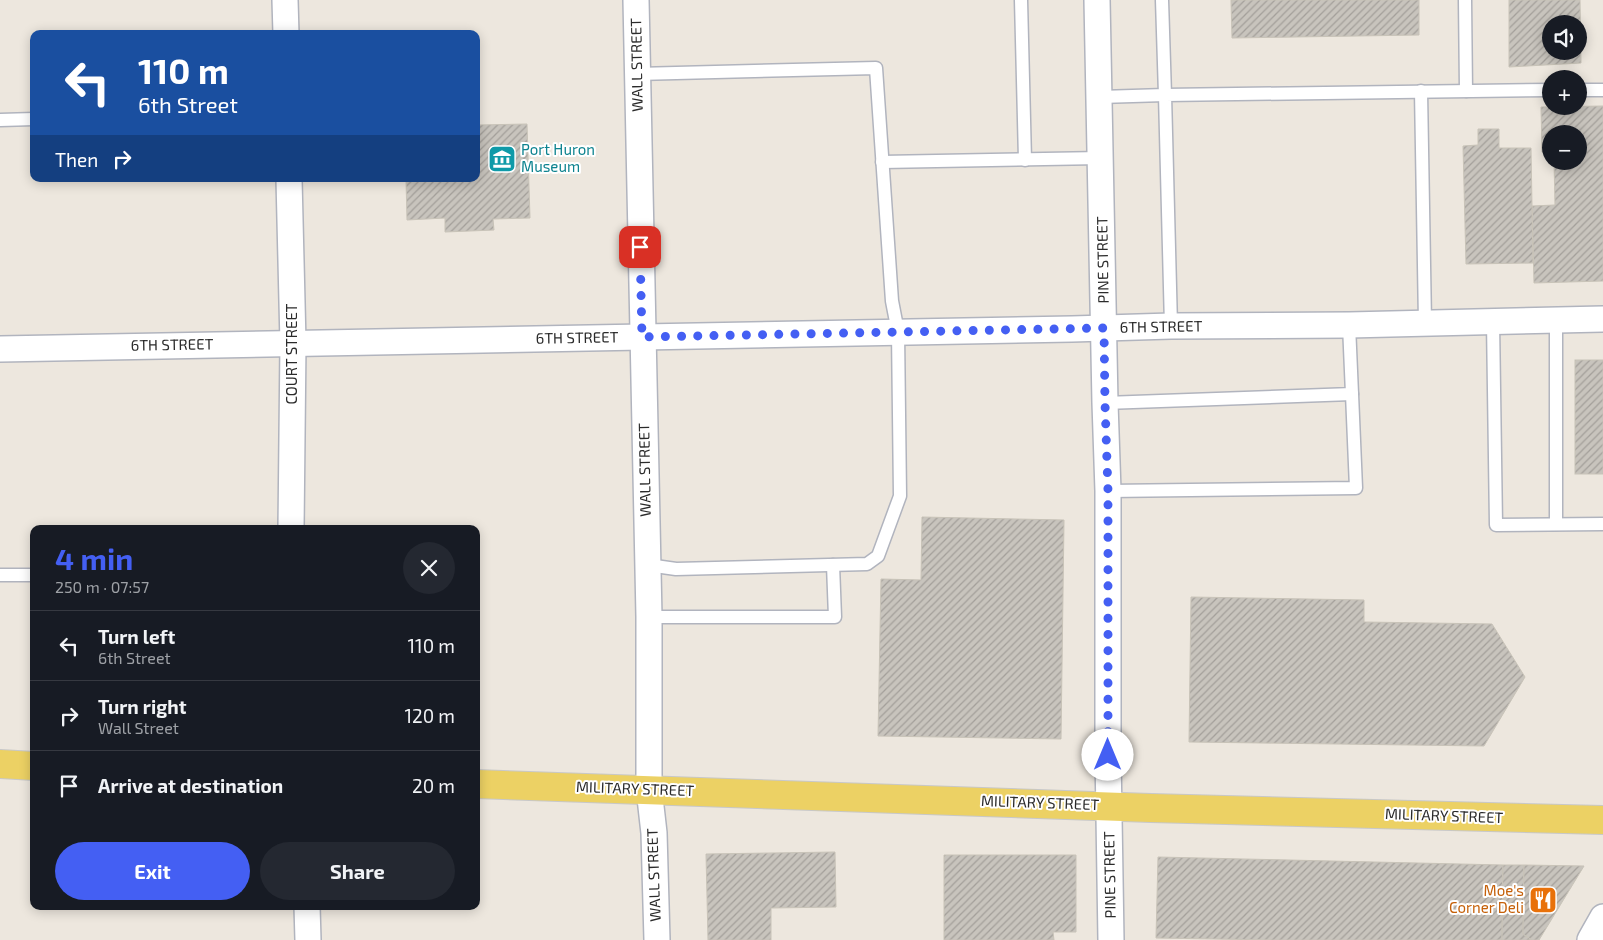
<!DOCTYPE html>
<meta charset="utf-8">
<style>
body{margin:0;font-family:"Exo 2",sans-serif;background:#242831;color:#f1f3f6;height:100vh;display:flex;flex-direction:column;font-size:19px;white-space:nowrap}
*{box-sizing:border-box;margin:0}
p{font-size:16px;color:#9ea1a6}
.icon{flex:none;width:28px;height:28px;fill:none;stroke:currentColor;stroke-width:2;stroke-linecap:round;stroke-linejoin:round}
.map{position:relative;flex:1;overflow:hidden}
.sheet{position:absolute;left:30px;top:525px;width:450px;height:385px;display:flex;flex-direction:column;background:#171b24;border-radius:10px;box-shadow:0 2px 12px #0003}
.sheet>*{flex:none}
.guide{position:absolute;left:30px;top:30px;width:450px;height:152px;border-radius:10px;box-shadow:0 2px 12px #0003;background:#1a4fa0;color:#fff;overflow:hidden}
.buttons{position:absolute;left:1542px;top:15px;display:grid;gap:10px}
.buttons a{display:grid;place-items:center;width:45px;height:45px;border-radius:50%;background:#171b24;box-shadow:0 2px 12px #0003;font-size:25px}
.pin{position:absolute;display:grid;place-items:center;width:42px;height:42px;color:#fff;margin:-21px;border-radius:10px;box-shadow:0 2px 8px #0006}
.me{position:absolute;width:55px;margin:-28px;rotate:0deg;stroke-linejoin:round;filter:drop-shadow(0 0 4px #0008)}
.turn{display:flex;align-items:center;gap:18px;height:105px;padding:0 25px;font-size:22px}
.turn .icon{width:65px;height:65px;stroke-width:2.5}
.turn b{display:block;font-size:35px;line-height:42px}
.then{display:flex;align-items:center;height:48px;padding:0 25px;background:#0003;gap:10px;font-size:19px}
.round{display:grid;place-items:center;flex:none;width:52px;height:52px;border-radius:26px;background:#242831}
.summary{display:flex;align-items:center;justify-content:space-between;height:85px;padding:0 25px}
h1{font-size:30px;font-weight:700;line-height:38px;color:#445ff3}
.action{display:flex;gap:10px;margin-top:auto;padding:10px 25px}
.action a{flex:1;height:58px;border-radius:30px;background:#445ff3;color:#fff;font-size:20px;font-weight:700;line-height:58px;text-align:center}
.action a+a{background:#242831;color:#f1f3f6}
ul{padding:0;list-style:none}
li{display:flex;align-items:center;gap:15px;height:70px;padding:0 25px;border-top:1px solid #363941}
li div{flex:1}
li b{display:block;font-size:19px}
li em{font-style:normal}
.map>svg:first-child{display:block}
.building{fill:url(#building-hatch);stroke:#c8c3b8;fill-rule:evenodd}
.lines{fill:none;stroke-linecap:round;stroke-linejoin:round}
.lane-casing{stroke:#b1b4be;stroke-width:15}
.street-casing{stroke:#b1b4be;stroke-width:28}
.primary-casing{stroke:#c8c8c8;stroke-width:30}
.lane{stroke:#fff;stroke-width:12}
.street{stroke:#fff;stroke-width:25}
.primary{stroke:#ecd164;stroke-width:28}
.route{stroke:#445ff3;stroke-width:9;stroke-dasharray:0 16.2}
.labels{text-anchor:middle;stroke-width:4;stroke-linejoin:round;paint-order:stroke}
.street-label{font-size:15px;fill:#2b2b2b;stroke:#fff}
.culture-label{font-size:15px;fill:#0d838f;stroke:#fff;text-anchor:start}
.food-label{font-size:15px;fill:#c56008;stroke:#fff;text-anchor:end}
</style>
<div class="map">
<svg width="1603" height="940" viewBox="0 0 1603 940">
<defs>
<pattern id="building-hatch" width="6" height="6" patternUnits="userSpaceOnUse" patternTransform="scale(1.25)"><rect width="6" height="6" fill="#c8c4bd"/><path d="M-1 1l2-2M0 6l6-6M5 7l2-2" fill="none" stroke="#a39f9a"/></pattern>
</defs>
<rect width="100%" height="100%" fill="#ede7de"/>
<g class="building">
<path d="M1231,0h188v35l-187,3z"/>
<path d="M1509,0h71l1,63 -72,4zM1551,24h28v27h-28z"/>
<path d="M1603,106v175l-69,2 -2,-77 23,-1 -1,-44h25v-27h-28v18h-9l-1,-45z"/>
<path d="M527,124l3,94 -37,1 1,11 -49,2v-14l-38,2 -1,-41h70v-39h4l-1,-15z"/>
<path d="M1478,129h21v19h32l2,115 -67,1 -3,-118 15,-1z"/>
<rect x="1575" y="360" width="28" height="114"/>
<path d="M922,517l142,3 -3,219 -183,-3 3,-157 40,1z"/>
<path d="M1191,597l173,3v22l128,2 33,53 -41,69 -295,-4z"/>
<path d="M835,852l1,55 -65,1v32h-63l-2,-86z"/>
<path d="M944,855h132v77h-23l1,8h-110z"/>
<path d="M1158,857l345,8 -1,75h-229l-117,-2z"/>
<path d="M1503,865h21l-1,69 9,6h-30z"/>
<path d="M1524,865l60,1 -45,74h-7l-9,-6z"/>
</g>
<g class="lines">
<defs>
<g id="lane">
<path d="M1021,0l4,160"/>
<path d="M1465,0l1,91"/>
<path d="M637,74l239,-6 16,233 6,31 2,164 -22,60 -11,8 -191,5 -28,-4"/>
<path d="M1579,90h24"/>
<path d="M1421,91l4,232"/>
<path d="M1100,97l65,-2 -3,-95"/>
<path d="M0,120l34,-1"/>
<path d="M882,162l219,-4"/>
<path d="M1556,320v204"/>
<path d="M1493,322l3,203 107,-1"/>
<path d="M1171,326l-6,-231 386,-5"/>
<path d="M1105,403l247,-9 -3,-69"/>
<path d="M1108,491l248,-3 -4,-94"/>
<path d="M0,575h34"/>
<path d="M649,617h186l-2,-52"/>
</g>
<g id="street">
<path d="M285,0l1,34"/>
<path d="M636,0l13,617v172l5,44 3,107"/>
<path d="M1097,0l8,403 3,88v264l3,185"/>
<path d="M289,179l4,164 -2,186"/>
<path d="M0,349l1072,-20 99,-3 178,-1 254,-6"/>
<path d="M307,906l1,34"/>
<path d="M1590,940l13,-23"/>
</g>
<g id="primary">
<path d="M0,764l34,2"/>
<path d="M476,784l675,24 452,12"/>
</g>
</defs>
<use href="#lane" class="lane-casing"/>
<use href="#street" class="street-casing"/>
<use href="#primary" class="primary-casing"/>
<use href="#lane" class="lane"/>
<use href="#street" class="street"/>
<use href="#primary" class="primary"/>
</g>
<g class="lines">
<path class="route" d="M640,247l2,90 462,-9 1,75 3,88v264"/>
</g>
<defs>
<symbol id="museum-square" viewBox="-11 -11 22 22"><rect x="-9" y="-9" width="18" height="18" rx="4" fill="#0f9aa8" stroke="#fff"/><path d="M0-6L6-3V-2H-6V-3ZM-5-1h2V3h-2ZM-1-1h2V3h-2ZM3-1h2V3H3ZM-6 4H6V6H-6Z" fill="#fff"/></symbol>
<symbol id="restaurant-square" viewBox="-11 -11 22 22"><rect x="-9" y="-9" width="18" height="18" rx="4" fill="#e8710a" stroke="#fff"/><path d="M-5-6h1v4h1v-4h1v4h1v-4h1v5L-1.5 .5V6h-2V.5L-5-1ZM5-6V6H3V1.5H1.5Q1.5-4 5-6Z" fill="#fff"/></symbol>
</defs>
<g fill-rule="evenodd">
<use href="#museum-square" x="486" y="143" width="32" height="32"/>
<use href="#restaurant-square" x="1527" y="884" width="32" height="32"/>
</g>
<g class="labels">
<g class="street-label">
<text transform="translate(637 65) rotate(-91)" y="5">WALL STREET</text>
<text transform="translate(1103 260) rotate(-91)" y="5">PINE STREET</text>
<text transform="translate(1161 327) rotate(-1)" y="5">6TH STREET</text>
<text transform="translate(577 338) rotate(-1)" y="5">6TH STREET</text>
<text transform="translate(172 345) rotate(-1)" y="5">6TH STREET</text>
<text transform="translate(292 354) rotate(-90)" y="5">COURT STREET</text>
<text transform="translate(645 470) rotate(-91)" y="5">WALL STREET</text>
<text transform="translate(635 789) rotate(2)" y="5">MILITARY STREET</text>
<text transform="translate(1040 803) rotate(2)" y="5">MILITARY STREET</text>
<text transform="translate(1444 816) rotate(2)" y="5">MILITARY STREET</text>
<text transform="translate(654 875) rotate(-92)" y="5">WALL STREET</text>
<text transform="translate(1110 875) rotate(-91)" y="5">PINE STREET</text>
</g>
<g class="culture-label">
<text x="521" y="155">Port Huron<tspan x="521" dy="17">Museum</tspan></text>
</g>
<g class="food-label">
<text x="1524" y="896">Moe's<tspan x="1524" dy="17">Corner Deli</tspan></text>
</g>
</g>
</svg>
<div class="buttons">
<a><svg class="icon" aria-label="sound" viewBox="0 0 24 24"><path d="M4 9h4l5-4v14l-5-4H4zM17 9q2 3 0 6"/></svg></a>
<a>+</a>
<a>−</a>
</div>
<div class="pin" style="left:640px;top:247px;background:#d93025"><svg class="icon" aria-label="arrive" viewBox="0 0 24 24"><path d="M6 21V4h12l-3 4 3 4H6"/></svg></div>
<svg class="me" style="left:1108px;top:755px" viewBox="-20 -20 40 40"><circle r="19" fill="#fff"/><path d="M0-13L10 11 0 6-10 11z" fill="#445ff3"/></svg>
<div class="guide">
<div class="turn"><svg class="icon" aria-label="left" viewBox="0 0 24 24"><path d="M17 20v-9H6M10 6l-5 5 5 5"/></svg><div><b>110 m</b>6th Street</div></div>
<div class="then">Then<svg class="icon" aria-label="right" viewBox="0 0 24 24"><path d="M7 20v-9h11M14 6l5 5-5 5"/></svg></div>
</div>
<section class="sheet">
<div class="summary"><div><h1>4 min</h1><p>250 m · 07:57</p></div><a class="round"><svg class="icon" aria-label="close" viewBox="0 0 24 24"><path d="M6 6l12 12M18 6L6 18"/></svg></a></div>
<ul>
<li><svg class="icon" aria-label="left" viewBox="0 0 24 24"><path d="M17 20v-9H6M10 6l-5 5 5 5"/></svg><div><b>Turn left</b><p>6th Street</p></div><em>110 m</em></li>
<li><svg class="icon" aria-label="right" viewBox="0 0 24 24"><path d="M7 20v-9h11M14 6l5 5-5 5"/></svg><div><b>Turn right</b><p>Wall Street</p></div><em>120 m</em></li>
<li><svg class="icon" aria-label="arrive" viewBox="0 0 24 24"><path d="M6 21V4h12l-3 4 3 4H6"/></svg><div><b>Arrive at destination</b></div><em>20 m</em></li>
</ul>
<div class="action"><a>Exit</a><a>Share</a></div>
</section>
</div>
